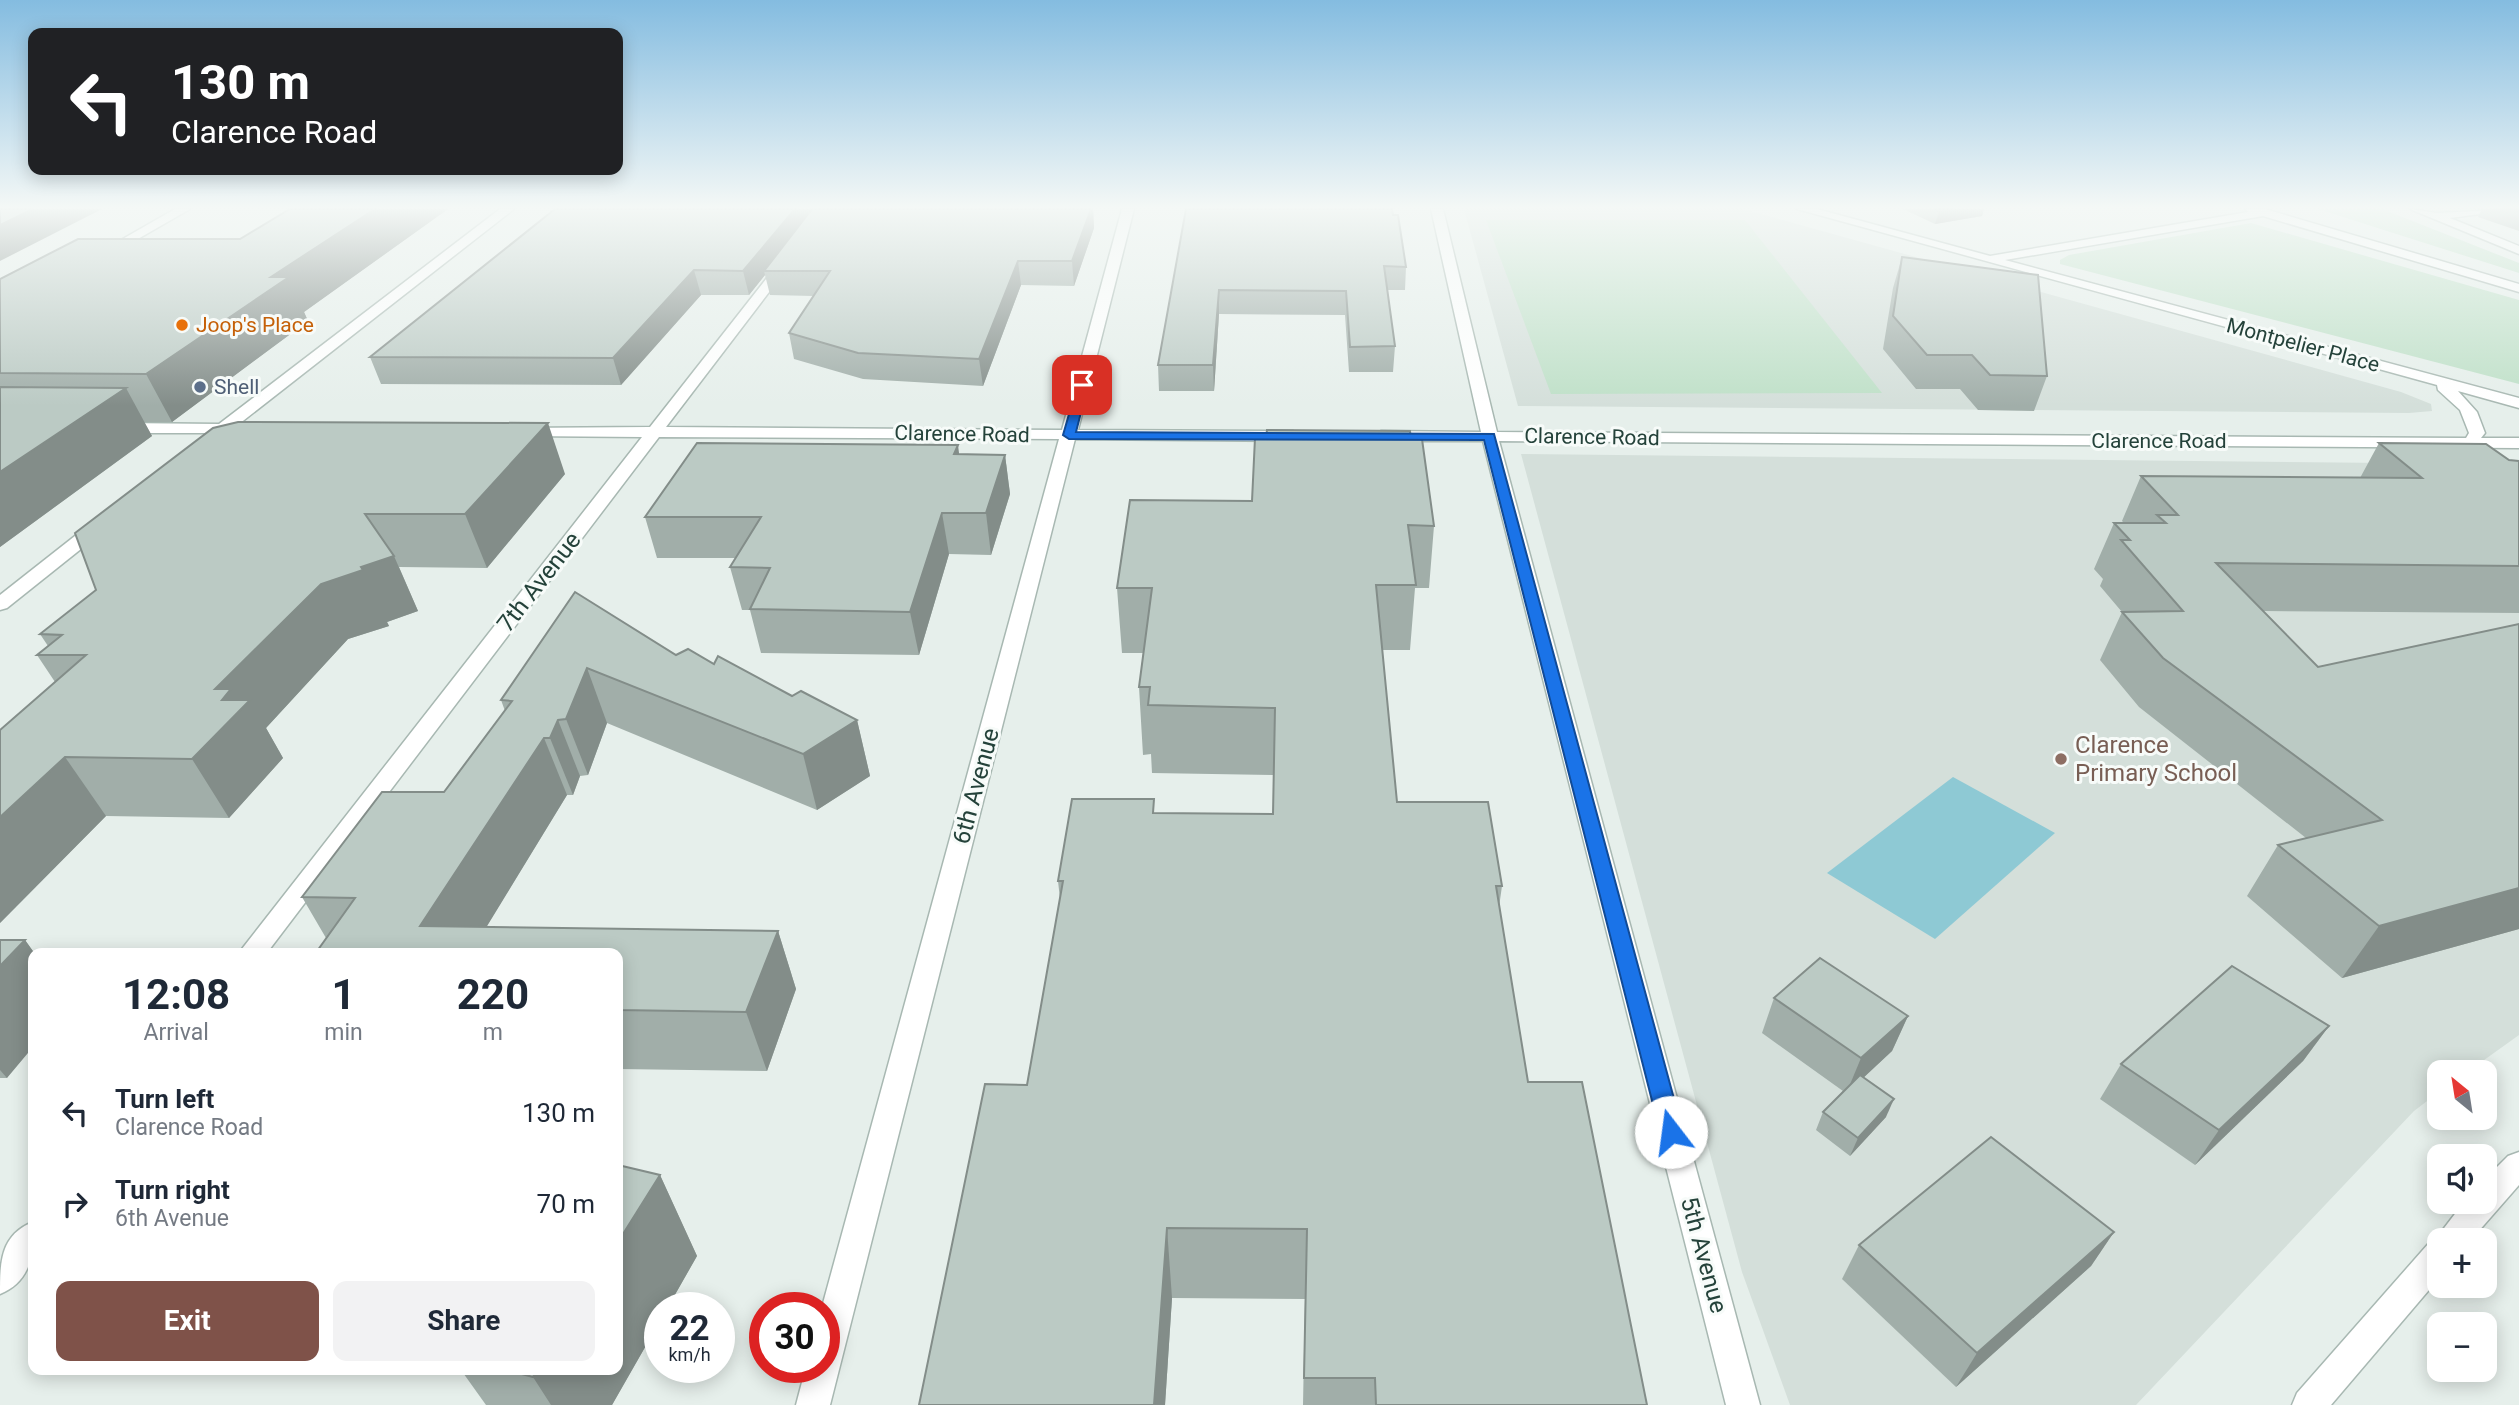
<!DOCTYPE html>
<meta charset="utf-8">
<style>
body{margin:0;font-family:Roboto,sans-serif;background:#f2f2f3;color:#1f2937;height:100vh;display:flex;flex-direction:column;font-size:26px;white-space:nowrap}
*{box-sizing:border-box;margin:0}
p{font-size:23px;color:#747a83}
.icon{flex:none;width:38px;height:38px;fill:none;stroke:currentColor;stroke-width:2;stroke-linecap:round;stroke-linejoin:round}
.map{position:relative;flex:1;overflow:hidden}
.side{position:absolute;left:28px;top:948px;width:595px;height:427px;display:flex;flex-direction:column;background:#fff;border-radius:14px;box-shadow:0 4px 18px #0003}
.side>*{flex:none}
.top-card{position:absolute;left:28px;top:28px;width:595px;height:147px;border-radius:14px;box-shadow:0 4px 18px #0003;background:#202124;color:#fff;overflow:hidden}
.needle{width:46px;rotate:330deg}
.buttons{position:absolute;left:2427px;top:1060px;display:grid;gap:14px}
.buttons a{display:grid;place-items:center;width:70px;height:70px;border-radius:14px;background:#fff;box-shadow:0 4px 18px #0003;font-size:35px}
.speed{position:absolute;left:644px;top:1292px;display:flex;gap:14px;font-size:35px;font-weight:700;text-align:center}
.speed>*{display:grid;place-content:center;width:91px;height:91px;border-radius:50%;background:#fff;box-shadow:0 4px 18px #0003;line-height:1}
.speed small{font-size:18px;font-weight:400}
.speed .limit{border:10px solid #d22;background:#fff;color:#111}
.pin{position:absolute;display:grid;place-items:center;width:60px;height:60px;color:#fff;margin:-30px;border-radius:14px;box-shadow:0 4px 10px #0006}
.me{position:absolute;width:77px;margin:-38px;rotate:345deg;stroke-linejoin:round;filter:drop-shadow(0 0 5px #0008)}
.turn{display:flex;align-items:center;gap:24px;height:147px;padding:0 28px;font-size:32px}
.turn .icon{width:91px;height:91px;stroke-width:2.5}
.turn b{display:block;font-size:49px;line-height:60px}
.eta{display:flex;justify-content:space-evenly;align-items:center;height:119px;text-align:center}
.eta b{font-size:42px;font-weight:700;line-height:49px}
.button{display:flex;gap:14px;margin-top:auto;padding:14px 28px}
.button a{flex:1;height:80px;border-radius:14px;background:#7f5249;color:#fff;font-size:28px;font-weight:700;line-height:80px;text-align:center}
.button a+a{background:#f2f2f3;color:#1f2937}
ul{padding:0;list-style:none}
li{display:flex;align-items:center;gap:21px;height:91px;padding:0 28px}
li div{flex:1}
li b{display:block;font-size:26px}
li em{font-style:normal}
.map>svg:first-child{display:block}
.built{fill:#d4dfda}
.green{fill:#bfe0c8}
.water{fill:#8ec9d4}
.lines{fill:none;stroke-linecap:round;stroke-linejoin:round}
.minor-casing{stroke:#a8b8b2;stroke-width:3}
.minor{fill:#fff;fill-rule:evenodd}
.wall{fill:#a1aea9}
.shaded-wall{fill:#838d89}
.building{fill:#bbcac4;stroke:#838d89;stroke-width:2}
.route{fill:#1a73e8;stroke:#114b97;stroke-width:2}
.food-dot{fill:#e8710a;stroke:#f7fbf9;stroke-width:2.5}
.service-dot{fill:#5c6f8a;stroke:#f7fbf9;stroke-width:2.5}
.education-dot{fill:#8d6e63;stroke:#f7fbf9;stroke-width:2.5}
.labels{text-anchor:middle;stroke-width:6;stroke-linejoin:round;paint-order:stroke}
.far-food-label{font-size:21px;fill:#c56008;stroke:#f7fbf9;text-anchor:start}
.far-street-label{font-size:21px;fill:#24423a;stroke:#f7fbf9}
.far-service-label{font-size:21px;fill:#4e5e75;stroke:#f7fbf9;text-anchor:start}
.street-label{font-size:24px;fill:#24423a;stroke:#f7fbf9}
.education-label{font-size:24px;fill:#785e54;stroke:#f7fbf9;text-anchor:start}
</style>
<div class="map">
<svg width="2519" height="1405" viewBox="0 0 2519 1405">
<rect width="100%" height="100%" fill="#e6efeb"/>
<g class="built">
<path d="M1464,209h279l658,183 30,12 1,7 -23,2 -891,-7z"/>
<path d="M1521,454l970,10 28,20v551l-53,38h-26l-1,19 -25,19 -278,294h-346l-48,-133z"/>
</g>
<g class="green">
<path d="M2318,209h64l137,54v10z"/>
<path d="M1486,220h259l137,173 -331,1z"/>
<path d="M2251,223l268,77v84l-459,-120v-4l9,-5z"/>
</g>
<path class="water" d="M1953,777l102,56 -120,106 -108,-66z"/>
<g class="lines">
<defs>
<g id="minor">
<path d="M175,209h15l-80,46 -10,-3z"/>
<path d="M500,209h14l-275,215 6,2v6l-26,5 -7,-4h-91l-8,-5 8,-5 98,1z"/>
<path d="M1122,209h12l-56,221 215,1 8,5 -8,5 -218,-2 -245,966h-34l10,-38h18l-2,-60 237,-868 -400,-2 -393,517h-28l404,-517 -118,-1 -6,-2v-6l132,-1 131,-167 4,-1 6,4 -2,3 -123,161 396,3z"/>
<path d="M1431,209h12l54,223 969,6 3,-5 -9,-23 -22,-20 -1,-5 -640,-176h20l173,47 258,-44 -3,-3h20l254,75v8l-256,-76 -258,44 514,138v10l-61,-17 19,21 8,21 -4,5h38v10l-1020,-7 261,964h-34l-243,-964h-102l-8,-5 8,-5 100,1z"/>
<path d="M2410,209l27,4 81,-4 -68,9 69,28v8z"/>
<path d="M100,520l9,5 -3,4 -99,79 -7,2v-15l94,-74z"/>
<path d="M2519,1152v33l-49,56h-30v36l-109,128h-39l5,-12 132,-150 6,-3 29,-38h21v-23l23,-23z"/>
<path d="M33,1222c1,30 -1,59 -33,72 0,-31 0,-59 33,-72z"/>
</g>
</defs>
<use href="#minor" class="minor-casing"/>
<use href="#minor" class="minor"/>
</g>
<g class="wall">
<path d="M290,209h158l-144,103 4,9 -136,101h-28l8,14 -152,111v-268l240,-40z"/>
<path d="M555,209h538l1,19 -20,58 -53,-1 -38,101 -120,-7 -69,-20 -5,-26 25,-37 -44,-1 -5,-20 -16,20h-48l-80,90 -240,-1 -11,-27z"/>
<path d="M1186,209l207,6 13,52 -1,23h-18l8,56 -2,26h-44l-4,-57 -126,-1 -5,77h-55l-1,-26z"/>
<path d="M1903,209h81l-2,7 -47,8z"/>
<path d="M2482,209h37v22l-41,-14z"/>
<path d="M1902,257l145,119 -13,35 -56,-1 -18,-21h-44l-33,-40 10,-61z"/>
<path d="M1411,439l23,87 -5,62h-14l-5,62h-28l15,152 105,84 -3,21 29,175 119,323h-344l2,-106 -133,-1 -7,107h-246l108,-320 33,-186 -2,-18 97,-68 118,1 1,-39 -122,-2 -1,-19 -8,1 -4,-68 4,-34h-21l-5,-65 135,-87z"/>
<path d="M2379,443l130,17 10,1v152l-256,-2 55,56 201,-43v305l-177,49 -95,-82 31,-51 28,-7 -167,-131 -39,-47 22,-48 -22,-26 3,-7 -9,-10 20,-46h10l-2,-2 19,-45 219,2z"/>
<path d="M959,454l46,1 5,39 -19,61 -42,-1 -30,101 -158,-2 -11,-43h-8l-12,-43 6,-9h-79l-12,-41z"/>
<path d="M565,474l-78,94 -88,-1 19,44 -31,11 2,4 -41,13 -82,89 17,30 -54,60 -123,-2 -106,107 55,-241 -18,-27 11,-9 -8,-12 56,-44 -21,-57z"/>
<path d="M575,592l101,63 38,9 78,32 65,24 13,56 -53,34 -210,-87 -19,52 -8,1 -7,19h-6l-81,132 292,4 18,58 -29,82 -149,-2v-115l-292,-16 -24,-41 142,-105 61,-81 -4,-11z"/>
<path d="M0,940h25l10,14h-2l-26,124h-7z"/>
<path d="M1774,998l134,18 -16,35 -29,27 23,39 -36,39 -34,-26 7,-18 20,-21 -81,-58z"/>
<path d="M2329,1026l-26,35 -108,104 -95,-66 21,-35z"/>
<path d="M660,1175l37,81 -85,149h-126l-25,-35h157z"/>
<path d="M2114,1232l-23,34 -135,121 -114,-108 17,-34z"/>
</g>
<g class="shaded-wall">
<path d="M33,209h69l-102,52v-36z"/>
<path d="M375,209h73l-144,103 4,9 -136,101 -26,-48 125,-97z"/>
<path d="M795,209h23l-54,62 1,4 -16,20 -6,-24z"/>
<path d="M1091,209h2l1,19 -20,58 -2,-25z"/>
<path d="M1953,209h31l-2,7 -47,8 4,-12z"/>
<path d="M1018,261l3,24 -38,101 -4,-27z"/>
<path d="M694,270l7,25 -80,90 -8,-27z"/>
<path d="M1219,290v24l-5,77 -1,-26z"/>
<path d="M126,388l26,48 -152,111v-75z"/>
<path d="M548,423l17,51 -78,94 -22,-54z"/>
<path d="M958,445l5,40 -9,-31z"/>
<path d="M1005,455l5,39 -19,61 -5,-42z"/>
<path d="M942,513l7,41 -30,101 -9,-43z"/>
<path d="M394,556l24,55 -31,11 2,4 -41,13 -82,89 17,30 -54,60 -37,-59 23,-70 106,-105 40,-17z"/>
<path d="M587,668l20,55 -19,52 -22,-56z"/>
<path d="M558,720l22,56 -7,19 -23,-57z"/>
<path d="M857,720l13,56 -53,34 -14,-56z"/>
<path d="M544,738l23,57 -97,159 -50,-28z"/>
<path d="M65,757l41,59 -106,107v-106z"/>
<path d="M2519,888v41l-177,49 37,-52z"/>
<path d="M778,931l18,58 -29,82 -21,-59z"/>
<path d="M25,940l10,14h-2v93l-26,31 -7,-8v-104z"/>
<path d="M1908,1016l-16,35 -46,43 15,-36z"/>
<path d="M2329,1026l-26,35 -108,104 24,-35z"/>
<path d="M1894,1099l-8,18 -36,39 8,-18z"/>
<path d="M660,1175l37,81 -29,51h-8v14l-48,84h-61l-18,-28 4,-7h81v-128z"/>
<path d="M1167,1228l5,70 -7,107h-11z"/>
<path d="M2114,1232l-23,34 -135,121 21,-34z"/>
</g>
<g class="building">
<path d="M0,209h33l-33,16z"/>
<path d="M290,209h85l-104,68h18l-143,97 -146,-1v-94l78,-40h162z"/>
<path d="M555,209h240l-52,62 -49,-1 -81,88 -243,-1z"/>
<path d="M812,209h279l-19,52h-54l-39,98 -121,-6 -69,-20 41,-62h-66z"/>
<path d="M1186,209h206l1,6h5l8,52 -22,-1 11,80 -45,1 -4,-56 -127,-1 -6,75h-55z"/>
<path d="M1933,209h20l-14,3z"/>
<path d="M1902,257l136,18 9,101 -57,-1 -18,-20h-45l-34,-39z"/>
<path d="M0,387l126,1 -126,84z"/>
<path d="M238,422l310,1 -83,91h-100l29,42 -33,11 2,3 -42,14 -106,105h16l-9,11h28l-58,59 -127,-2 -65,60v-87l86,-75h-49l25,-20 -22,-1 56,-44 -21,-57 138,-105z"/>
<path d="M1267,430l143,1 1,8h11l12,87 -26,-1 8,60h-40l21,217h91l14,84h-6l32,196h54l65,323h-271l-1,-27h-71l3,-149 -140,-1 -13,177h-235l66,-321 42,1 36,-204h-5l14,-82h82l-1,14 120,1 2,-106 -127,-3 2,-18h-11l13,-99h-35l13,-88 122,1 3,-63h11z"/>
<path d="M697,443l261,2 -4,9 51,1 -19,58h-44l-32,99 -160,-3 20,-41 -40,-1 31,-50h-116z"/>
<path d="M2379,443l107,1 23,16 10,1v105l-303,-3 102,104 201,-43v264l-140,38 -101,-81 104,-25 -219,-162 -41,-46 61,-1 -62,-71h9l-16,-17h52l-9,-8h21l-37,-39 281,2z"/>
<path d="M575,592l101,63 12,-6 26,15 4,-8 74,40 9,-5 56,29 -54,34 -216,-86 -21,51 -8,1 -8,18h-6l-124,188 358,5 -32,81 -128,-2v-56h-303l40,-56 -53,-1 80,-105h62l68,-91 -11,-1z"/>
<path d="M0,940h25l-25,26z"/>
<path d="M1820,958l88,58 -47,42 -87,-60z"/>
<path d="M2232,966l97,60 -110,104 -98,-66z"/>
<path d="M1860,1075l34,24 -36,39 -35,-26z"/>
<path d="M1991,1137l123,95 -137,121 -118,-108z"/>
<path d="M618,1165l42,10 -42,67z"/>
<path d="M507,1370h30l-4,7z"/>
</g>
<linearGradient id="sky" x2="0" y2="1"><stop stop-color="#84bce0"/><stop offset="0.51" stop-color="#f4f8f6"/><stop offset="1" stop-color="#f4f8f6" stop-opacity="0"/></linearGradient>
<rect width="2519" height="406" fill="url(#sky)"/>
<path class="route" d="M1078,383l10,2 -12,47 418,2 189,698 -4,6 -8,3 -7,-3 -4,-6 -176,-692 -415,-1 -6,-4z"/>
<circle class="food-dot" cx="182" cy="325" r="7"/>
<circle class="service-dot" cx="200" cy="387" r="7"/>
<circle class="education-dot" cx="2061" cy="759" r="7"/>
<g class="labels">
<g class="far-food-label">
<text x="196" y="332">Joop's Place</text>
</g>
<g class="far-street-label">
<text transform="translate(2303 345) rotate(15)" y="7">Montpelier Place</text>
<text transform="translate(962 434) rotate(1)" y="7">Clarence Road</text>
<text transform="translate(1592 437) rotate(1)" y="7">Clarence Road</text>
<text x="2159" y="448">Clarence Road</text>
</g>
<g class="far-service-label">
<text x="214" y="394">Shell</text>
</g>
<g class="street-label">
<text transform="translate(539 582) rotate(-52)" y="8">7th Avenue</text>
<text transform="translate(976 786) rotate(-75)" y="8">6th Avenue</text>
<text transform="translate(1704 1255) rotate(75)" y="8">5th Avenue</text>
</g>
<g class="education-label">
<text x="2075" y="753">Clarence<tspan x="2075" dy="28">Primary School</tspan></text>
</g>
</g>
</svg>
<div class="buttons">
<a><svg class="needle" viewBox="-14 -14 28 28"><path d="M0-13l5 13h-10z" fill="#e53935"/><path d="M0 13l5-13h-10z" fill="#747a83"/></svg></a>
<a><svg class="icon" aria-label="sound" viewBox="0 0 24 24"><path d="M4 9h4l5-4v14l-5-4H4zM17 9q2 3 0 6"/></svg></a>
<a>+</a>
<a>−</a>
</div>
<div class="speed"><div>22<small>km/h</small></div><div class="limit">30</div></div>
<div class="pin" style="left:1082px;top:385px;background:#d93025"><svg class="icon" aria-label="arrive" viewBox="0 0 24 24"><path d="M6 21V4h12l-3 4 3 4H6"/></svg></div>
<svg class="me" style="left:1671px;top:1132px" viewBox="-20 -20 40 40"><circle r="19" fill="#fff"/><path d="M0-13L10 11 0 6-10 11z" fill="#1a73e8"/></svg>
<div class="top-card">
<div class="turn"><svg class="icon" aria-label="left" viewBox="0 0 24 24"><path d="M17 20v-9H6M10 6l-5 5 5 5"/></svg><div><b>130 m</b>Clarence Road</div></div>
</div>
<section class="side">
<div class="eta">
<div><b>12:08</b><p>Arrival</p></div>
<div><b>1</b><p>min</p></div>
<div><b>220</b><p>m</p></div>
</div>
<ul>
<li><svg class="icon" aria-label="left" viewBox="0 0 24 24"><path d="M17 20v-9H6M10 6l-5 5 5 5"/></svg><div><b>Turn left</b><p>Clarence Road</p></div><em>130 m</em></li>
<li><svg class="icon" aria-label="right" viewBox="0 0 24 24"><path d="M7 20v-9h11M14 6l5 5-5 5"/></svg><div><b>Turn right</b><p>6th Avenue</p></div><em>70 m</em></li>
</ul>
<div class="button"><a>Exit</a><a>Share</a></div>
</section>
</div>
